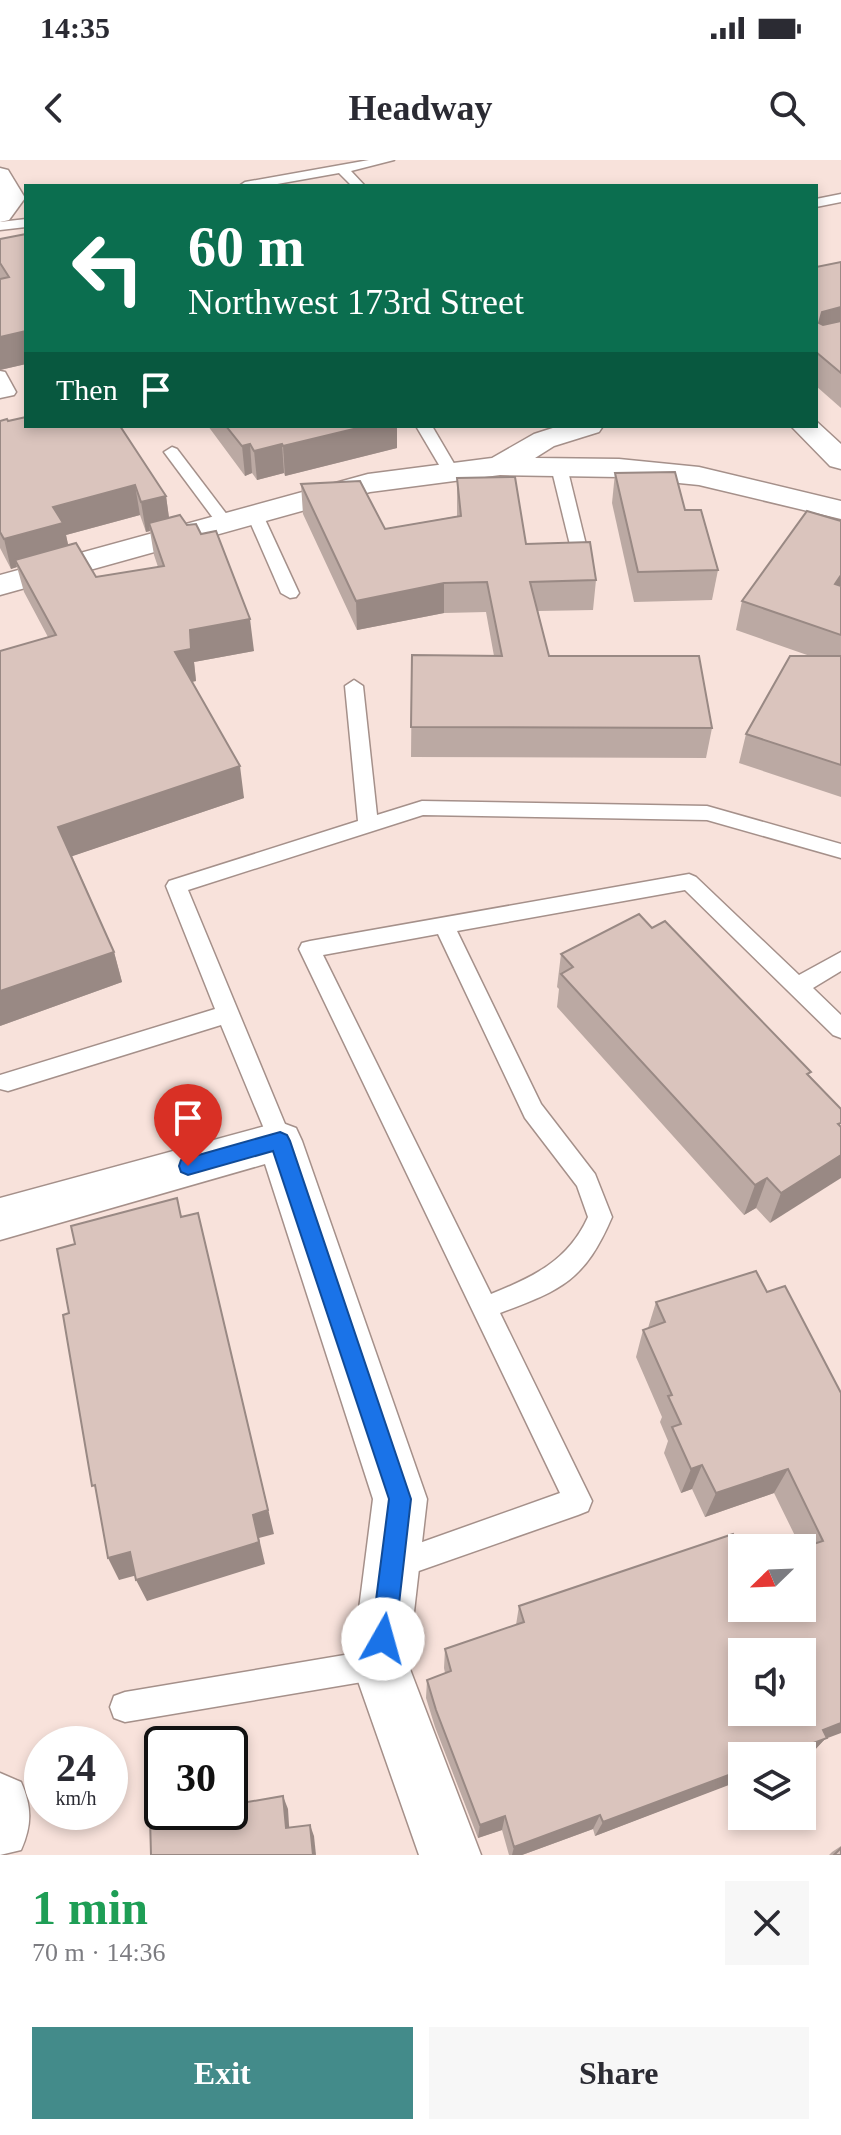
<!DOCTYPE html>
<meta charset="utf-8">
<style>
body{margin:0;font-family:Georgia,serif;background:#f7f7f7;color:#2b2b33;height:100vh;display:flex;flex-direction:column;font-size:30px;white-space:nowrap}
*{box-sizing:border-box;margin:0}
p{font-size:26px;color:#7c7c81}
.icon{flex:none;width:44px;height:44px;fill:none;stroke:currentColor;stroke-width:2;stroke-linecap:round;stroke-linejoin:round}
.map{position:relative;height:1695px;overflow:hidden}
.panel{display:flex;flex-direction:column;background:#fff;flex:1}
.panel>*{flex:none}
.hud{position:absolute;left:24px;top:24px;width:794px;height:244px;border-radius:0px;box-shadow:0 4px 12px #0003;background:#0b6e4f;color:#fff;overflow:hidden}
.needle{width:52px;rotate:247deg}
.tools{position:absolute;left:728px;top:1374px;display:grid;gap:16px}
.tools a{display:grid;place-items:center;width:88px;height:88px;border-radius:0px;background:#fff;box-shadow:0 4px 12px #0003;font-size:40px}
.speed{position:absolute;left:24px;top:1566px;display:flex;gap:16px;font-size:40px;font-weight:700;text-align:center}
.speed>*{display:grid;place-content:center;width:104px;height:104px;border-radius:50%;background:#fff;box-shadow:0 4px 12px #0003;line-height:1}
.speed small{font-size:20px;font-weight:400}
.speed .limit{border:4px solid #111;border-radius:12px;background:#fff;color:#111}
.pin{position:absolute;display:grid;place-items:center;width:68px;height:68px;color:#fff;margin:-82px -34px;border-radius:50% 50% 50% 0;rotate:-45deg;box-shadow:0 0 8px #0007}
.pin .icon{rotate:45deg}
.me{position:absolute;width:88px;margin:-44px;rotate:7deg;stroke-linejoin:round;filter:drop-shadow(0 0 6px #0008)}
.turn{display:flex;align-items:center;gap:28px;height:168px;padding:0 32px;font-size:36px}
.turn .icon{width:104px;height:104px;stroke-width:2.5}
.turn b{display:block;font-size:56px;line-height:68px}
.then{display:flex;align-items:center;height:76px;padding:0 32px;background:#0003;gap:16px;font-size:30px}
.round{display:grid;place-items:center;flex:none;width:84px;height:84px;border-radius:0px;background:#f7f7f7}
.summary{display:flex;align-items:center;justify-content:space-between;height:136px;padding:0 32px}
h1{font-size:48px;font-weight:800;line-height:60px;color:#1e9e55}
.button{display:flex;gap:16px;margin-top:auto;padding:16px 32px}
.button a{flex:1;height:92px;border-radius:0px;background:#438b8a;color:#fff;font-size:32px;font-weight:800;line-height:92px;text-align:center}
.button a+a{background:#f7f7f7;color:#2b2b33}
.status{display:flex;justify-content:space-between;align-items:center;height:56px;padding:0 40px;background:#fff;direction:ltr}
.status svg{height:22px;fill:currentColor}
header{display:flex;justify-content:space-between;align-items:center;height:104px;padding:0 32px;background:#fff;font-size:36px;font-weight:800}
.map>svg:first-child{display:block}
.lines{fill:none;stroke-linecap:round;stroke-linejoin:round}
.service-casing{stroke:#a5908a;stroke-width:3}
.minor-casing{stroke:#a5908a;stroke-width:3}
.service{fill:#fff;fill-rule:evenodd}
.minor{fill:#fff;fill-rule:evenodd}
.wall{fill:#bba9a3;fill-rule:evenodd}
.shaded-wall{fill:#998984}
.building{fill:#dac4bd;stroke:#998984;stroke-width:2;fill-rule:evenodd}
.route{fill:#1a73e8;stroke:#114b97;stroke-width:2}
</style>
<div class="status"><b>14:35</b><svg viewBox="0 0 49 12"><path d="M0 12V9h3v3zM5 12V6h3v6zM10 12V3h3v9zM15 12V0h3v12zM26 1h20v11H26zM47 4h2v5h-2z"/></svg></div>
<header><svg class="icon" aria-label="back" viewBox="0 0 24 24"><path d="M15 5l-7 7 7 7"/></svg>Headway<svg class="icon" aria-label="search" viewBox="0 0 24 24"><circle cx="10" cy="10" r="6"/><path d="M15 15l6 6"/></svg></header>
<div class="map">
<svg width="841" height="1695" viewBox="0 0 841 1695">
<rect width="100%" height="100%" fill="#f8e2db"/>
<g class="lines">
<defs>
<g id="service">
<path d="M369,0h25l-43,11 14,15h-13l-13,-13 -73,13h-27l6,-4z"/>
<path d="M841,34v8l-25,5v-8z"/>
<path d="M26,59v8l-26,3v-8z"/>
<path d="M0,211l5,1 11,20 -2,3 -14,3z"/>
<path d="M416,266h16l27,46 -2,3h-12z"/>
<path d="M172,287l5,2 54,71v6h-12l-55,-74z"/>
<path d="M559,302l8,5 21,86 -2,4h-12l-2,-4 -21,-86z"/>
<path d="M255,350l8,5 36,78 -3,4 -6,1 -9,-5 -34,-78z"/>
<path d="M354,520l9,6 14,129 45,-14 285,5 134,38v14l-134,-38 -284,-5 -235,75 104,251 -4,7 -8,3 -8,-3 -51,-123 -213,66 -8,-2v-14l215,-66 -49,-123 3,-5 189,-60 -13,-135z"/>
<path d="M689,714l7,3 103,98 42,-23v19l-28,17 28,27v23l-8,-3 -148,-145 -228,41 84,173 54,70 17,43c-27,63 -50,73 -112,96l92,188 -4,10 -10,4 -185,65 -10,-4 -4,-10 4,-10 177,-63 -261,-544 3,-6 8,-2zM438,774l87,184 52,68 11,31c-20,44 -55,60 -97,77l-168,-339z"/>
<path d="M380,1489l11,4 4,11 -4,11 -11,4 -255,43 -11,-4 -4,-11 4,-11 11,-4z"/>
</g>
<g id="minor">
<path d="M0,8l8,2 17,28 -16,22 -9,2z"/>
<path d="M816,261l25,23v25l-11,-3 -39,-40h25z"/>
<path d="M559,266h44l-4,6 -45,14 -19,12 84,1 80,8 142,34v18l-142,-34 -80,-8 -119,-2 -130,17 -370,103v-20l368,-101 124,-16 42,-24z"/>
<path d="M280,962l16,6 6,13 125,358 -19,165 73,191h-62l-67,-191 21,-165 -108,-335 -265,76v-42z"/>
<path d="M0,1613l21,9c11,25 11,43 0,68l-21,5z"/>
</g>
</defs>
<use href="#service" class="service-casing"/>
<use href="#minor" class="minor-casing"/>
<use href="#service" class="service"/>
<use href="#minor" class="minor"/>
</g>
<g class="wall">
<path d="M0,79l26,125 -26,6z"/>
<path d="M841,102v146l-25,-22v-119z"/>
<path d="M0,261h8l158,75 3,22 85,133 -60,11 2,19 -4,1 52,116 -172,58 42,96 8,30 -122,44 48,-389 -24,-45 -7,-25 -6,2 -11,-21zM140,355l6,17 4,-1 4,24 4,12 -62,10 -28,-32 -2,-10z"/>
<path d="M208,266h189v22l-112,28 -1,-3 -27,7 -5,-7 -7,3z"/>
<path d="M615,313l70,37 33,60 -6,30 -78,2 -22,-99z"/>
<path d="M457,318l69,66 70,36 -3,30 -55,1 11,45 163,72 -6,30 -295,-1 1,-102 82,1 -8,-44 -42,1 -87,17 -54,-116 -2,-30 84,45 72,-13z"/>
<path d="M841,361v276l-102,-34 7,-29 64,-78 -74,-26 6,-29z"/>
<path d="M561,794l249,122 31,33 -71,114 -14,-15 -12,7 -187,-208 2,-18 -2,-2z"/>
<path d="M767,1132l74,101 -16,346 -14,15 -9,3v-1l-207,80 -2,-7 -71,26h-13l-7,-25 -24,8 -43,-111 -9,-29 1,-18 18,-7 -1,-5 1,-19 71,-24 3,-19 223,2 59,-60 -27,-55 -69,24 -13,-28 -11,4 -17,-40 4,-12 -8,-19 2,-5 -26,-60 7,-27 5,-2 8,-26z"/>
<path d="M841,1686v9h-12l3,-3z"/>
</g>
<g class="shaded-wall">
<path d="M841,147v24l-25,9 6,-28z"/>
<path d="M26,171v33l-26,6v-33z"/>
<path d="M366,266h31v22l-112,28 -2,-30z"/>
<path d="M250,284l2,29 -7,3 -3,-30z"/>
<path d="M282,284l2,29 -27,7 -3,-29z"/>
<path d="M135,325l5,30 -74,20 4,18 -55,7 2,7 -6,2 -7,-30 49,-32z"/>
<path d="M166,336l4,29 -21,-2 1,8 -4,1 -5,-30z"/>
<path d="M841,415v18l-6,-9z"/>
<path d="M444,423v30l-87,17 -1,-29z"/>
<path d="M250,459l4,32 -60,11 2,19 -16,3 -5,-32 15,-22z"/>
<path d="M240,606l4,32 -177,60 -9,-31z"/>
<path d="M114,792l8,30 -122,44v-35z"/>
<path d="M841,995v23l-71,45 11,-30z"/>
<path d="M767,1018l-11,30 -12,7 11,-30z"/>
<path d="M198,1053l76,321 -15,4 6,26 -118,37 -11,-21 117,-65z"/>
<path d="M702,1305l-10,24 -11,4 10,-24z"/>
<path d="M788,1309l-14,24 -69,24 11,-24z"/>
<path d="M130,1392l11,22 -22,6 -11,-22z"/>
<path d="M841,1563v10l-16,6 -14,15 -9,3v-1h-23l44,-26z"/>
<path d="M742,1610v10l-147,56 8,-14z"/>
<path d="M283,1636l5,13 2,31 -4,-12z"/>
<path d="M600,1655l-7,14 -71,26h-10l2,-8z"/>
<path d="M505,1656l-3,14 -24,8 2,-13z"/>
<path d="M310,1665l4,11 2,19h-3z"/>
</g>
<g class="building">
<path d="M26,74v97l-26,6v-58l9,-2 -9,-14v-24z"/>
<path d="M841,102v45l-19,5 -3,11 4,2 18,-4v52l-25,-21v-85z"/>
<path d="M26,257v9h94l46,70 -25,6 -6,-17 -82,22 10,16 -59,16 -4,-7v-111l7,-2 1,2z"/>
<path d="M226,266h140l-83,20 -1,-2 -28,7 -4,-7 -8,2z"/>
<path d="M675,312l10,38h16l17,60 -80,2 -23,-99z"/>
<path d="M515,317l11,67 64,-2 6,38 -66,2 19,74h150l13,72 -301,-1 1,-72 90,1 -15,-74 -43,1 -88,18 -55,-117 59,-3 25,48 76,-13 -4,-38z"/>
<path d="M807,351l34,10v54l-6,9 6,2v49l-99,-34z"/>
<path d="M180,355l7,10 9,-1 5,10 15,-3 34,88 -60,11 1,19 -16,3 65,114 -182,61 56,125 -114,39v-340l56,-16 -41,-75 61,-17 20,34 68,-11 -15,-43z"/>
<path d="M790,496h51v109l-95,-31z"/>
<path d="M639,754l13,14 13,-7 146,151 -4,2 34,35v14l-3,1 3,3v28l-60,38 -14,-15 -12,7 -194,-211 12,-7 -12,-13z"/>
<path d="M177,1038l4,19 17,-4 70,297 -15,5 6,27 -123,38 -6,-28 -22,6 -13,-73 -3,1 -29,-171 6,-2 -12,-64 18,-5 -4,-18z"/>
<path d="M756,1111l11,21 18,-6 56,107v330l-18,7 4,8 -48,18h-37v14l-139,52 -3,-7 -86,32 -9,-31 -25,9 -44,-115 -9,-30 24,-9 -6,-22 79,-27 -5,-16 214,-72 9,18v56h60l-1,-60 22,-7 -35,-72 -72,24 -14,-28 -11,4 -19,-42 9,-3 -13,-28 4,-1 -29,-65 22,-8 -9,-20zM742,1492h60v60h-60z"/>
<path d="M283,1636l3,32 24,-3 3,30h-162l-1,-37 35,-6h45v-7z"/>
<path d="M841,1688v7h-7z"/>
</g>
<path class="route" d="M280,972l7,3 3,6 121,358 -16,140 -3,9 -9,3 -9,-3 -3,-9 18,-140 -116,-348 -85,24 -7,-3 -2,-6 2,-6 7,-2z"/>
</svg>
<div class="tools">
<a><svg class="needle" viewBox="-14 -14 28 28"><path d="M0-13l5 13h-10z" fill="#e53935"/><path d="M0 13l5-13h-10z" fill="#7c7c81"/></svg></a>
<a><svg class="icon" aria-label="sound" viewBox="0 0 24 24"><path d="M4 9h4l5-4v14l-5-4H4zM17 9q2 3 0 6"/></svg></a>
<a><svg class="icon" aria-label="layers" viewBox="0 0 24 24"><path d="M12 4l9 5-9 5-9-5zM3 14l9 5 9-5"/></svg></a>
</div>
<div class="speed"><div>24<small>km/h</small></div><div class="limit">30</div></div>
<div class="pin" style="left:188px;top:1006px;background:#d93025"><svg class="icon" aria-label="arrive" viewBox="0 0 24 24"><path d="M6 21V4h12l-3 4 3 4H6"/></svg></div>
<svg class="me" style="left:383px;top:1479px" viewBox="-20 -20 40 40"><circle r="19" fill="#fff"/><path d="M0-13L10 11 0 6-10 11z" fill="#1a73e8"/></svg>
<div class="hud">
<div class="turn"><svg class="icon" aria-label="left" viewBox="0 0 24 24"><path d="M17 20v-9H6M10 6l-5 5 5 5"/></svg><div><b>60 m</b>Northwest 173rd Street</div></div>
<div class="then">Then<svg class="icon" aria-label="arrive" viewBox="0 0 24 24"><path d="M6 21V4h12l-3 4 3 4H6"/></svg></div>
</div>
</div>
<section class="panel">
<div class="summary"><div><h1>1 min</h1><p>70 m · 14:36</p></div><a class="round"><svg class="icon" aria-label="close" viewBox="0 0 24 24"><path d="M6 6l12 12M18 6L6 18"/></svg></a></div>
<div class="button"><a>Exit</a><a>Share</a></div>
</section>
